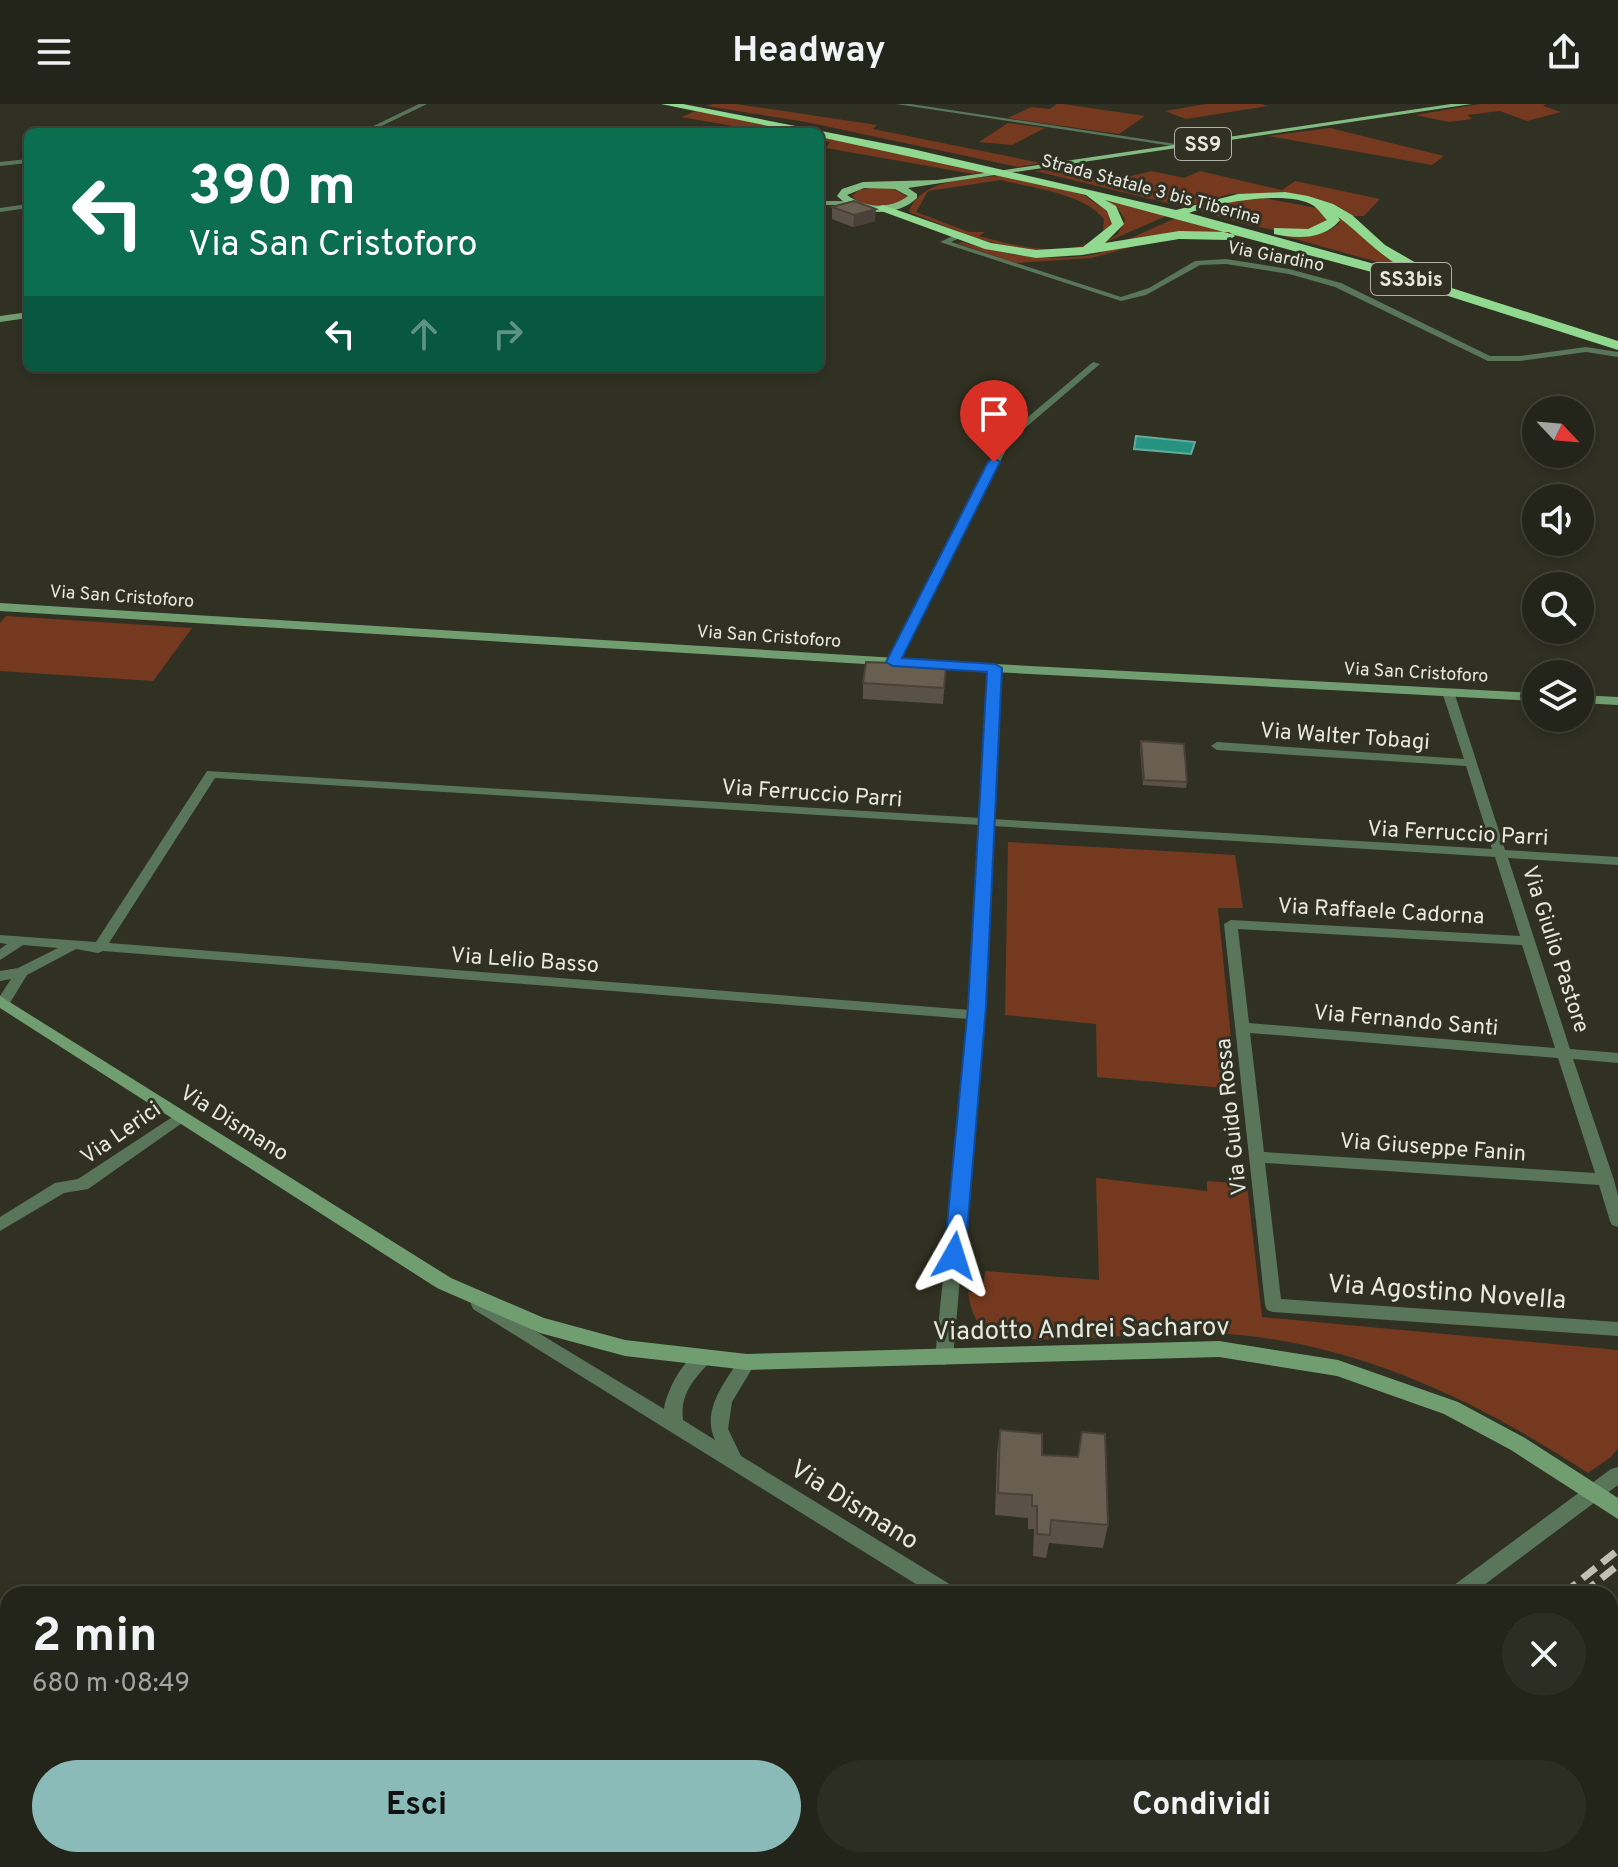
<!DOCTYPE html>
<html lang="it">
<meta charset="utf-8">
<style>
body{margin:0;font-family:Overpass,sans-serif;background:#2c2d23;color:#f1f3f6;height:100vh;display:flex;flex-direction:column;font-size:30px;white-space:nowrap}
*{box-sizing:border-box;margin:0}
p{font-size:26px;color:#a3a5a2}
.icon{flex:none;width:44px;height:44px;fill:none;stroke:currentColor;stroke-width:2;stroke-linecap:round;stroke-linejoin:round}
.map{position:relative;flex:1;overflow:hidden}
.sheet{position:absolute;left:0px;top:1482px;width:1618px;height:282px;display:flex;flex-direction:column;background:#24251a;border-radius:24px 24px 0 0;box-shadow:0 4px 12px #0003,0 0 0 2px #414239}
.sheet>*{flex:none}
.top-card{position:absolute;left:24px;top:24px;width:800px;height:244px;border-radius:12px;box-shadow:0 4px 12px #0003,0 0 0 2px #414239;background:#0b6e4f;color:#fff;overflow:hidden}
.needle{width:52px;rotate:116deg}
.controls{position:absolute;left:1522px;top:292px;display:grid;gap:16px}
.controls a{display:grid;place-items:center;width:72px;height:72px;border-radius:50%;background:#24251a;box-shadow:0 4px 12px #0003,0 0 0 2px #414239;font-size:40px}
.pin{position:absolute;display:grid;place-items:center;width:68px;height:68px;color:#fff;margin:-82px -34px;border-radius:50% 50% 50% 0;rotate:-45deg;box-shadow:0 0 8px #0007}
.pin .icon{rotate:45deg}
.me{position:absolute;width:88px;margin:-44px;rotate:6deg;stroke-linejoin:round;filter:drop-shadow(0 0 6px #0008)}
.turn{display:flex;align-items:center;gap:28px;height:168px;padding:0 32px;font-size:36px}
.turn .icon{width:104px;height:104px;stroke-width:2.5}
.turn b{display:block;font-size:56px;line-height:68px}
.lanes{display:flex;align-items:center;height:76px;padding:0 32px;background:#0003;justify-content:center;gap:40px;direction:ltr}
.lanes .off{opacity:.35}
.round{display:grid;place-items:center;flex:none;width:84px;height:84px;border-radius:42px;background:#2c2d23}
.summary{display:flex;align-items:center;justify-content:space-between;height:136px;padding:0 32px}
h1{font-size:48px;font-weight:700;line-height:60px}
.button{display:flex;gap:16px;margin-top:auto;padding:16px 32px}
.button a{flex:1;height:92px;border-radius:48px;background:#8bbbb9;color:#111;font-size:32px;font-weight:700;line-height:92px;text-align:center}
.button a+a{background:#2c2d23;color:#f1f3f6}
header{display:flex;justify-content:space-between;align-items:center;height:104px;padding:0 32px;background:#24251a;font-size:36px;font-weight:700}
.map>svg:first-child{display:block}
.green{fill:#753920;fill-rule:evenodd}
.water{fill:#289280;stroke:#61ac9c;stroke-width:2}
.lines{fill:none;stroke-linecap:round;stroke-linejoin:round}
.street{fill:#5a765a;fill-rule:evenodd}
.secondary{fill:#719e70;fill-rule:evenodd}
.primary{fill:#82bc82;fill-rule:evenodd}
.highway{fill:#91d891;fill-rule:evenodd}
.rail{stroke:#bfc0b5;stroke-width:7;stroke-dasharray:17 8;stroke-linecap:butt}
.wall{fill:#5a5246}
.shaded-wall{fill:#4a4239}
.building{fill:#695f51;stroke:#4a4239;stroke-width:2}
.route{fill:#1a73e8;stroke:#114b97;stroke-width:2}
.labels{text-anchor:middle;stroke-width:6;stroke-linejoin:round;paint-order:stroke}
.far-street-label{font-size:18px;fill:#e7e8de;stroke:#303122}
.shield{fill:#303122;stroke:#b0b1a6;stroke-width:2}
.shield-label{font-size:20px;font-weight:bold;fill:#e7e8de}
.street-label{font-size:22px;fill:#e7e8de;stroke:#303122}
.near-street-label{font-size:26px;fill:#e7e8de;stroke:#303122}
</style>
<header><svg class="icon" aria-label="menu" viewBox="0 0 24 24"><path d="M4 6h16M4 12h16M4 18h16"/></svg>Headway<svg class="icon" aria-label="share" viewBox="0 0 24 24"><path d="M12 15V3M7 8l5-5 5 5M5 13v7h14v-7"/></svg></header>
<div class="map">
<svg width="1618" height="1763" viewBox="0 0 1618 1763">
<rect width="100%" height="100%" fill="#303122"/>
<g class="green">
<path d="M713,0h23l141,21 -4,4 168,34 -23,4 -212,-45 -100,-16z"/>
<path d="M1057,0h6l82,12 -26,18 -111,-16 23,-11 19,2z"/>
<path d="M1206,0h55l7,2 -82,13 -21,-8z"/>
<path d="M1480,0h66l-3,2 18,6 -34,9 -27,-10 -33,4 5,4 -23,3 -34,-7z"/>
<path d="M696,7l105,21h-32l-88,-15z"/>
<path d="M1008,19l37,5 -33,17 -33,-3z"/>
<path d="M1330,24l114,28 -12,9 -164,-29z"/>
<path d="M820,31l170,36 -17,3 -147,-26 4,-6 -10,-2z"/>
<path d="M1043,66l41,5 8,4h26l34,-8 32,7 16,-7 82,19 13,-9 85,18 -16,17h-13l-29,-14 -61,-8h-31l-46,13 -149,-36z"/>
<path d="M1006,71l78,20 30,21c1,12 -5,17 -15,23 -55,33 -137,-7 -190,-27 12,-35 65,-33 97,-37zM1001,76c31,8 82,13 103,39l-1,13c-25,31 -91,13 -124,4l6,-4h-16l-53,-20 12,-21z"/>
<path d="M876,83l18,2 14,8c-14,11 -44,13 -56,-1l7,-6z"/>
<path d="M1263,94l54,10 12,12c-37,25 -93,0 -133,-10l22,-9z"/>
<path d="M1105,96l66,14 -67,29 14,-9 7,-14 -8,-13z"/>
<path d="M1337,111l85,58 17,6 -166,-46c21,2 50,7 66,-10z"/>
<path d="M1180,112l63,21 -20,-2 -103,8z"/>
<path d="M962,138c42,13 85,20 129,13 16,-3 32,-10 48,-10l-48,13 -76,5 -58,-20z"/>
<path d="M6,512l186,12 -39,53 -153,-10v-48z"/>
<path d="M1008,738l227,13 8,53h-25l18,181 -139,-12 -1,-53 -91,-9z"/>
<path d="M1096,1074l111,13v-10l40,3 15,133 356,33v98l-7,9 -23,16c-113,-74 -237,-133 -375,-140 -64,-3 -130,11 -194,5 -35,-3 -46,-12 -51,-46l15,1 2,-22 114,9z"/>
</g>
<path class="water" d="M1136,332l59,6 -4,12 -57,-5z"/>
<g class="lines">
<g class="street">
<path d="M419,0h8l-58,28h-8z"/>
<path d="M896,0h15l278,42 -3,2z"/>
<path d="M28,55v4l-28,3v-4z"/>
<path d="M28,100v4l-28,4v-4z"/>
<path d="M957,130l7,2 -13,6 170,55 28,-9 46,-27 31,-2 63,10 52,14 149,73h30l66,-9 32,5v5l-32,-5 -66,9h-32l-153,-74 -46,-13 -63,-10 -26,1 -54,30 -25,6 -181,-59z"/>
<path d="M1093,258l7,2 -89,76 -112,222 -6,3 -4,-1 -2,-2 115,-223z"/>
<path d="M995,561l6,3 -8,151 499,30 -26,-83 -249,-16 -6,-4 6,-4 247,17 -22,-67 6,-3 6,3 51,158 113,7v8l-110,-7 62,191 48,4v10l-45,-4 41,121 4,16v31l-6,-2 -2,-4 -11,-36 -334,-22 16,136 337,23v14l-345,-24 -6,-2 -2,-5 -41,-381 7,-4 289,16 -25,-79 -502,-31 -9,181 -31,351 -3,5 -6,2 -6,-2 -3,-5 34,-339 -866,-68 -5,2 -22,-4 -49,26 -19,31 -8,1v-11l11,-17 -11,2v-10l18,-3 40,-20 -35,-3 -23,15v-11l7,-5 -7,-1v-8l96,7 111,-171 774,47 8,-150zM215,674l765,47 -10,185 -861,-67zM1238,825l284,16 33,103 -306,-25zM1250,929l308,25 37,115 -331,-21z"/>
<path d="M180,1008l5,1 3,4 -3,4 -97,68 -24,4 -64,38v-14l55,-34 23,-4z"/>
<path d="M479,1193l185,112c2,-18 25,-64 46,-57l3,5 -3,5c-17,18 -30,32 -27,58l32,20c-14,-30 10,-58 26,-83l6,-2 6,2 3,5 -24,40 -4,27 13,27 215,132 3,6h-27l-459,-285 -2,-5 2,-5z"/>
<path d="M1618,1363v18l-146,109h-25l3,-6 161,-119z"/>
<path d="M654,1756h27l-3,7h-27z"/>
</g>
<g class="secondary">
<path d="M820,97h30l4,2 -4,2h-30z"/>
<path d="M28,208v6l-28,4v-6z"/>
<path d="M0,499l995,61 541,29v8l-541,-29 -995,-61z"/>
<path d="M1580,591l38,2v8l-38,-2z"/>
<path d="M0,892l451,282 93,40 81,22 122,14 472,-13 119,19 120,42 67,36 93,60v21l-107,-69 -67,-36 -107,-38 -118,-19 -472,13 -122,-14 -85,-23 -103,-45 -437,-280z"/>
</g>
<path class="primary" d="M1451,0h21l-564,84 9,6v4c-20,20 -60,18 -80,-2l5,-7 21,-7 74,-2zM864,84l31,1 13,7c-18,14 -43,12 -61,-1z"/>
<path class="highway" d="M661,0h22l225,44 268,62 62,-16 47,-2 23,4 25,8 19,11 33,30 45,26c-22,16 -73,-42 -92,-54l2,3c-16,20 -43,19 -66,14v-6l34,1 19,-9c-4,-4 -8,-10 -13,-14 -25,-17 -98,-3 -125,7l200,55 229,73v9l-239,-76 -274,-74 11,6 8,18 -19,19 74,-12 50,1 6,4 -6,4 -50,-1 -97,16 -46,3 -51,-9 -112,-41 10,-3 108,38 45,7 47,-3 29,-23 -5,-13 -21,-16 -266,-58v-5h-22z"/>
<g class="rail">
<path d="M1563,1490l55,-44"/>
<path d="M1582,1490l36,-29"/>
<path d="M1219,1763l9,-7"/>
<path d="M1242,1763l9,-7"/>
</g>
</g>
<g class="wall">
<path d="M832,103l43,14 -22,6 -21,-8z"/>
<path d="M946,561l-3,39 -80,-5v-16z"/>
<path d="M1141,637l46,41 -1,6 -43,-3 -3,-38z"/>
<path d="M1000,1326l42,25 36,2 4,-25 26,93 -5,23 -54,-5 -3,15 -13,-2 1,-27h-6v-11l-33,-3 2,-62z"/>
</g>
<path class="shaded-wall" d="M876,105l-1,12 -22,6 1,-12z"/>
<g class="building">
<path d="M854,97l22,8 -22,6 -22,-8z"/>
<path d="M866,558l80,3 -2,23 -81,-5z"/>
<path d="M1141,637l43,3 3,38 -43,-2z"/>
<path d="M1000,1326l42,4v21l36,2 4,-25 23,2 3,91 -57,-5 -1,15 -13,-1v-28h-5v-11l-34,-2z"/>
</g>
<path class="route" d="M994,354l6,4 -98,196 93,6 7,4 -16,339 -21,249 -3,6 -8,2 -7,-2 -3,-6 24,-249 19,-335 -94,-6 -7,-4 102,-200z"/>
<g class="labels">
<g class="far-street-label">
<text transform="translate(1151 85) rotate(15)" y="6">Strada Statale 3 bis Tiberina</text>
<text transform="translate(1276 152) rotate(11)" y="6">Via Giardino</text>
<text transform="translate(122 492) rotate(4)" y="6">Via San Cristoforo</text>
<text transform="translate(769 532) rotate(4)" y="6">Via San Cristoforo</text>
<text transform="translate(1416 568) rotate(3)" y="6">Via San Cristoforo</text>
</g>
<g class="shield">
<rect x="1175" y="24" width="56" height="32" rx="6"/>
<rect x="1371" y="159" width="80" height="32" rx="6"/>
</g>
<g class="shield-label">
<text x="1203" y="47">SS9</text>
<text x="1411" y="182">SS3bis</text>
</g>
<g class="street-label">
<text transform="translate(1345 631) rotate(4)" y="8">Via Walter Tobagi</text>
<text transform="translate(812 688) rotate(4)" y="8">Via Ferruccio Parri</text>
<text transform="translate(1458 728) rotate(3)" y="8">Via Ferruccio Parri</text>
<text transform="translate(1381 806) rotate(3)" y="8">Via Raffaele Cadorna</text>
<text transform="translate(1557 845) rotate(72)" y="8">Via Giulio Pastore</text>
<text transform="translate(525 855) rotate(4)" y="8">Via Lelio Basso</text>
<text transform="translate(1406 915) rotate(5)" y="8">Via Fernando Santi</text>
<text transform="translate(1230 1013) rotate(-96)" y="8">Via Guido Rossa</text>
<text transform="translate(235 1018) rotate(32)" y="8">Via Dismano</text>
<text transform="translate(120 1028) rotate(-35)" y="8">Via Lerici</text>
<text transform="translate(1433 1042) rotate(4)" y="8">Via Giuseppe Fanin</text>
</g>
<g class="near-street-label">
<text transform="translate(1447 1187) rotate(4)" y="9">Via Agostino Novella</text>
<text transform="translate(1081 1224) rotate(-1)" y="9">Viadotto Andrei Sacharov</text>
<text transform="translate(855 1400) rotate(32)" y="9">Via Dismano</text>
</g>
</g>
</svg>
<div class="controls">
<a><svg class="needle" viewBox="-14 -14 28 28"><path d="M0-13l5 13h-10z" fill="#e53935"/><path d="M0 13l5-13h-10z" fill="#a3a5a2"/></svg></a>
<a><svg class="icon" aria-label="sound" viewBox="0 0 24 24"><path d="M4 9h4l5-4v14l-5-4H4zM17 9q2 3 0 6"/></svg></a>
<a><svg class="icon" aria-label="search" viewBox="0 0 24 24"><circle cx="10" cy="10" r="6"/><path d="M15 15l6 6"/></svg></a>
<a><svg class="icon" aria-label="layers" viewBox="0 0 24 24"><path d="M12 4l9 5-9 5-9-5zM3 14l9 5 9-5"/></svg></a>
</div>
<div class="pin" style="left:994px;top:358px;background:#d93025"><svg class="icon" aria-label="arrive" viewBox="0 0 24 24"><path d="M6 21V4h12l-3 4 3 4H6"/></svg></div>
<svg class="me" style="left:954px;top:1152px" viewBox="-20 -20 40 40"><path d="M0-17L14 15 0 8-14 15z" fill="#1a73e8" stroke="#fff" stroke-width="4"/></svg>
<div class="top-card">
<div class="turn"><svg class="icon" aria-label="left" viewBox="0 0 24 24"><path d="M17 20v-9H6M10 6l-5 5 5 5"/></svg><div><b>390 m</b>Via San Cristoforo</div></div>
<div class="lanes"><svg class="icon" aria-label="left" viewBox="0 0 24 24"><path d="M17 20v-9H6M10 6l-5 5 5 5"/></svg><svg class="icon off" aria-label="ahead" viewBox="0 0 24 24"><path d="M12 20V5M6 11l6-6 6 6"/></svg><svg class="icon off" aria-label="right" viewBox="0 0 24 24"><path d="M7 20v-9h11M14 6l5 5-5 5"/></svg></div>
</div>
<section class="sheet">
<div class="summary"><div><h1>2 min</h1><p>680 m · 08:49</p></div><a class="round"><svg class="icon" aria-label="close" viewBox="0 0 24 24"><path d="M6 6l12 12M18 6L6 18"/></svg></a></div>
<div class="button"><a>Esci</a><a>Condividi</a></div>
</section>
</div>
